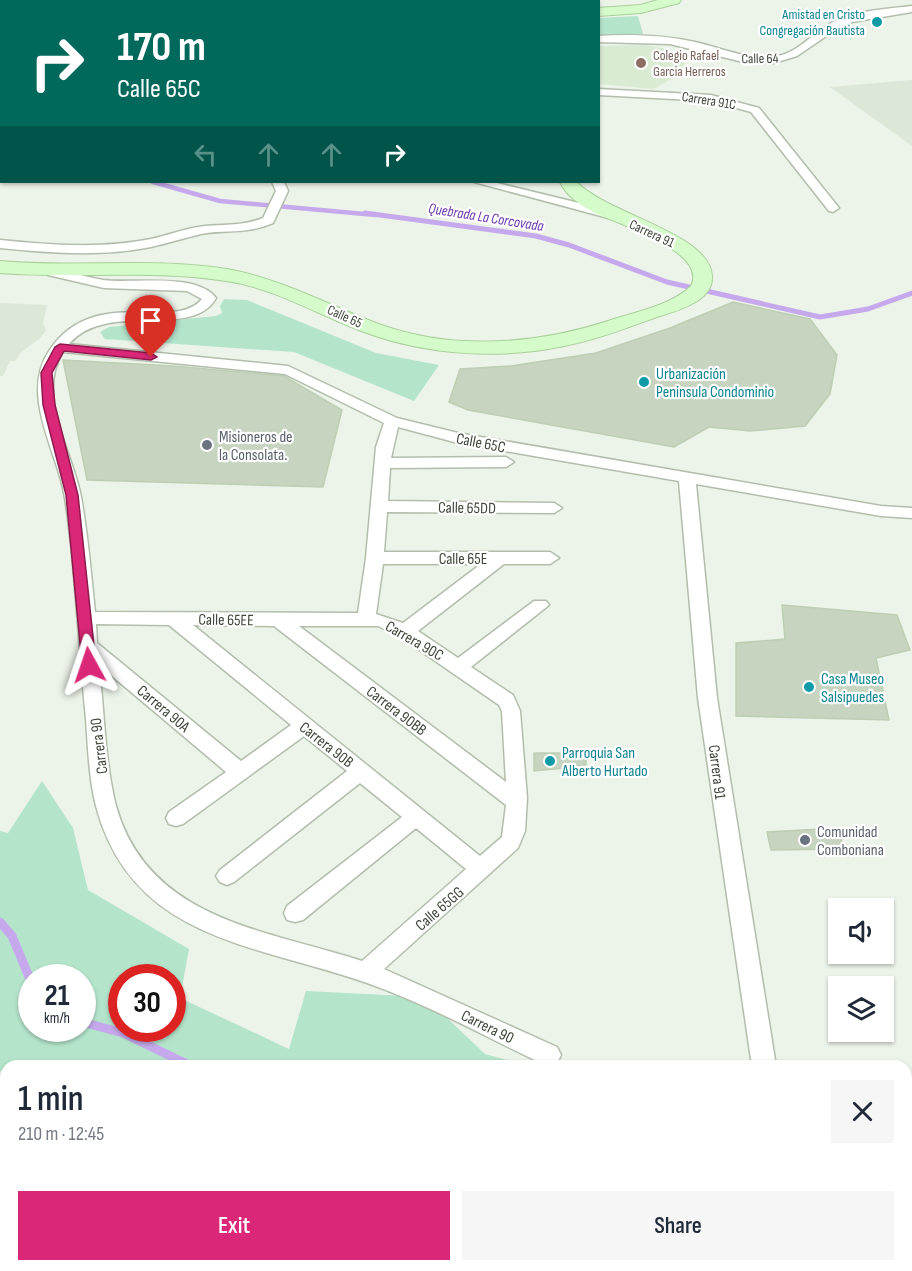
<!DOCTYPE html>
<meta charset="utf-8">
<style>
body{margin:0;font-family:"Sofia Sans Condensed",sans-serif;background:#f6f6f7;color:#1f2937;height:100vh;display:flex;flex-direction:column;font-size:22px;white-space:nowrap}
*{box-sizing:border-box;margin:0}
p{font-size:20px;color:#747a83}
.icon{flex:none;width:33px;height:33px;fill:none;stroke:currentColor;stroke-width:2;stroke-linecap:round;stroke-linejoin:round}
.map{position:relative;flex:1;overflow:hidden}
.panel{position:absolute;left:0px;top:1060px;width:912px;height:212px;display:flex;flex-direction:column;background:#fff;border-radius:18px 18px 0 0;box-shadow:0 2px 4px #0004}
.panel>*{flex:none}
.top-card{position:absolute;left:0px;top:0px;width:600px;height:183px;box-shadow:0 2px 4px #0004;background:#00695c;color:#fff;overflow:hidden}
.controls{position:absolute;left:828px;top:898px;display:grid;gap:12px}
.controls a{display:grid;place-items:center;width:66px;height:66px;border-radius:0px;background:#fff;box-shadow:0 2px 4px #0004;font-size:30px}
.speed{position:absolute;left:18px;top:964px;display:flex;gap:12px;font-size:30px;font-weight:700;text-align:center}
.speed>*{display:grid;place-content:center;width:78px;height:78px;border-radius:50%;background:#fff;box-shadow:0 2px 4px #0004;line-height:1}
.speed small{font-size:15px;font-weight:400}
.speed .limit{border:9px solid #d22;background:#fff;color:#111}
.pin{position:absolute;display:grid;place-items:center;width:51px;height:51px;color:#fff;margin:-62px -26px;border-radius:50% 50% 50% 0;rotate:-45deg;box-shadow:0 0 6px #0007}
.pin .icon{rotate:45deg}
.me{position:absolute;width:66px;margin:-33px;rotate:355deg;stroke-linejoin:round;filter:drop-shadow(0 0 4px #0008)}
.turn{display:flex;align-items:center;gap:21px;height:126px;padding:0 18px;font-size:27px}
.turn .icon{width:78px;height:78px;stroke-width:2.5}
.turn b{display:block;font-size:42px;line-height:51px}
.lanes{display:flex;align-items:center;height:57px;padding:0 18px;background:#0003;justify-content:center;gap:30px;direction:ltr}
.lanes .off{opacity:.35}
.round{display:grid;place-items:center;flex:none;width:63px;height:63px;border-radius:0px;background:#f6f6f7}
.head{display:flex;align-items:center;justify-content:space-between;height:102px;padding:0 18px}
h1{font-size:36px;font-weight:600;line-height:45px}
.action{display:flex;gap:12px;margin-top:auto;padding:12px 18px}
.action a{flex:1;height:69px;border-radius:0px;background:#db2777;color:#fff;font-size:24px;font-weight:600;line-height:69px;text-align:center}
.action a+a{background:#f6f6f7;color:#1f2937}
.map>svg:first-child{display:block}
.residential{fill:#dce7d7}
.education{fill:#daebd4}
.green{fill:#b4e5cb;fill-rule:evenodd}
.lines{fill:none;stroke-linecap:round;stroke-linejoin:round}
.stream-far2{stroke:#c6a9ec;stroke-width:4.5}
.stream-far1{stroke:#c6a9ec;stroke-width:5}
.stream{stroke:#c6a9ec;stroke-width:9}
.building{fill:#c7d4bf;stroke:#bdcfb3;stroke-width:1.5}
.street-casing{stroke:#b2beac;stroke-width:3}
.secondary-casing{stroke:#a9d09b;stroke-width:2}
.street{fill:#fff;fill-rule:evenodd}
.secondary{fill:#d6fbcb;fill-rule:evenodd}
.route{fill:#db2777;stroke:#8e194d;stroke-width:1.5}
.culture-dot{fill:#0f9aa8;stroke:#fff;stroke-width:2}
.education-dot{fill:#8d6e63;stroke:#fff;stroke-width:2}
.worship-dot{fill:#6b7280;stroke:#fff;stroke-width:2}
.labels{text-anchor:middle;stroke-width:4.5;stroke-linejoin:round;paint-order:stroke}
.far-culture-label{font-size:14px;fill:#0d838f;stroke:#fff;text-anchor:end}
.far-education-label{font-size:14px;fill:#785e54;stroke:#fff;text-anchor:start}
.far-street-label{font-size:14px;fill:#3d4638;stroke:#fff}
.far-water-label{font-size:15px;font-style:italic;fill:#6b37ac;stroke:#fff}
.culture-label{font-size:16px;fill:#0d838f;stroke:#fff;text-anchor:start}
.worship-label{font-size:16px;fill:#5b616d;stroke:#fff;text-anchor:start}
.street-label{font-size:16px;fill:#3d4638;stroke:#fff}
</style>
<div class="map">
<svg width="912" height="1271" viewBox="0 0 912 1271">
<rect width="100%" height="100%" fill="#ecf3e9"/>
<g class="residential">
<path d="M912,80v66l-82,-59z"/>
<path d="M0,303l47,2 -4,18 3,7 -6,8 -20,15 -5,8h-5l-7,15h-3z"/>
</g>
<path class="education" d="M646,45l17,3 17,8 8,13 -34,20 -55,-5v-38z"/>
<g class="green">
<path d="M638,16l5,18 -44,2v-18z"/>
<path d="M224,299l23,1 129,53 63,12 -25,36 -120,-49 -189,-13 -5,-7 9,-5 107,-11 6,-3 -2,-7z"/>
<path d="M42,781l31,47 15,62 101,59 -9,49 109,51 17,-58 119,6 60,57 44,12h-523v8l-6,-3v-240l8,2zM32,978h50v51h-50zM122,978h50v51h-50z"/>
<path d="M906,1254l6,1v16h-74l5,-5h63z"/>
<path d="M481,1266h200l5,5h-202z"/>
</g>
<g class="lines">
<path class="stream-far2" d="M153,182l67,19 156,14"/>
<path class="stream-far1" d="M365,213l171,23 33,9 98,37 153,35 48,-8 44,-16"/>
<g class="stream">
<path d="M0,922l12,14 20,48"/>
<path d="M82,1022l41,11 68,33"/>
<path d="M627,1266l3,5"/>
</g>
</g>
<g class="building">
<path d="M733,302l77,17 27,36 -7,39 -25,32 -55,5 -41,-4 -35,20 -206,-37 -19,-8 11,-33 51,-3 85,-13 74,-25z"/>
<path d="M63,360l110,6 111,10 58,34 -19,77 -236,-7z"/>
<path d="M782,605l115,10 13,35 -34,8 13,62 -153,-4v-73l49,-4z"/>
<path d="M534,753h52v13l-52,5z"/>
<path d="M839,828l4,21 -72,1 -4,-18z"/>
</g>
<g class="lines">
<defs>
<g id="street">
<path d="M912,6v6l-60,10 -17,8 -38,26 -23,7 -31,-1 -73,-18 -72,-2v-6c33,-2 65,-1 97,6 26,6 50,17 77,15 25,-2 41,-25 63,-36 24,-11 51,-12 77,-15z"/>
<rect x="0" y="30" width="2" height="7"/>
<path d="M598,89l113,6 48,13 80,100 -6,4 -4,-1 -78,-99 -40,-11 -113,-6z"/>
<rect x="0" y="104" width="2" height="6"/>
<path d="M272,182h12l4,9 -15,32c-29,12 -45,6 -72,11 -17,4 -33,9 -50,13 -50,10 -101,6 -151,1v-8c50,5 101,9 151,-1 18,-4 35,-11 54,-13 20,-2 38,0 58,-8l13,-27z"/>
<path d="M474,182h19l123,30 2,3 -6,4z"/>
<path d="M53,268c17,4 34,9 50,12 31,4 93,-8 113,18 -24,43 -108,1 -147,46l219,22 109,52 61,15 423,73 31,2v10l-31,-2 -185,-32 21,214 59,368h-24l-54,-368 -19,-217 -221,-38 -60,-16 -7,31 115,-1 8,5 -8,5 -116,1 -2,33 166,2 8,5 -8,5 -167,-1 -3,40h166l9,6 -9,6h-46l-86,67 40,27 76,-57h12l3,4 -78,62 42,28 7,16 7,87 -2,33 -7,17 -134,121 173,78 4,8 -4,8 -8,3 -8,-3c-57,-27 -112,-58 -171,-79 -111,-40 -238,-42 -274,-178 -7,-27 -8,-59 -10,-87 -6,-59 -9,-116 -15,-175 -3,-21 -4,-43 -10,-64 -11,-40 -38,-90 -12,-129 45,-68 125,-18 153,-52l-15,-8 -83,-3 -56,-13 -2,-3zM63,352l222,22 99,49 -8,24 -10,111 -8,55 -263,-1c-4,-38 -7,-77 -14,-115 -8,-45 -46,-101 -18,-145zM383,564h98l-78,59 -27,-9zM96,624l73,1 122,100 -50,36 -144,-118zM193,625l81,1 232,179 -4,32 -22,19zM299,626h79l21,10 100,69 3,6 4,71zM99,665l127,107 -57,40 -3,6 3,6 7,2 7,-2 121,-88 43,35 -127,99 -4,6 4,6 7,3 7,-3 126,-99 42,34 -115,89 -3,7 3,7 8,2 8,-2 113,-92 50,41 -104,92c-96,-31 -214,-41 -246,-155 -11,-43 -12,-97 -17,-141z"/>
</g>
<g id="secondary">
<path d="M658,0h23l-2,3 -38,10 -43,3v-8l42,-3z"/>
<path d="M560,182h17c29,32 133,51 135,94 2,26 -37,35 -55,41 -31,11 -61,23 -93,29 -65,14 -138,9 -200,-14 -46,-17 -89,-44 -138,-51 -75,-12 -151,-2 -226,-8v-12c75,7 152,-4 227,8 52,9 100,35 149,54 74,28 158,22 232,-2 26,-9 62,-15 83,-35 18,-35 -76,-63 -98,-74 -13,-7 -27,-17 -33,-30z"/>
</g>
</defs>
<use href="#street" class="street-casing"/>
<use href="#secondary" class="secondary-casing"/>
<use href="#street" class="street"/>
<use href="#secondary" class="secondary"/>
</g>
<path class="route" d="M60,344l91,9 6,4 -6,3 -87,-9 -12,22 3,32 23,90 18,170 -7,5 -7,-5 -16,-170 -23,-90 -2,-32 14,-26z"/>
<g class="culture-dot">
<circle cx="877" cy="22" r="6"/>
<circle cx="644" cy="382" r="6"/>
<circle cx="809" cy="687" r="6"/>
<circle cx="550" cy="761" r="6"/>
</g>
<circle class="education-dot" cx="641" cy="63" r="6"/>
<g class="worship-dot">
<circle cx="207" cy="445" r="6"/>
<circle cx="805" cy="840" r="6"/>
</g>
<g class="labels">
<g class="far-culture-label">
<text x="865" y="19">Amistad en Cristo<tspan x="865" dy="16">Congregación Bautista</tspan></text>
</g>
<g class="far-education-label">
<text x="653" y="60">Colegio Rafael<tspan x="653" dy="16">Garcia Herreros</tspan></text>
</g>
<g class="far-street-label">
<text transform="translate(760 58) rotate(-1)" y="5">Calle 64</text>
<text transform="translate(709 100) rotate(9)" y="5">Carrera 91C</text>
<text transform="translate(652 233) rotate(25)" y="5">Carrera 91</text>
<text transform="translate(345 316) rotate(24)" y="5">Calle 65</text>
</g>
<g class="far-water-label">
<text transform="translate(486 217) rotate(9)" y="5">Quebrada La Corcovada</text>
</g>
<g class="culture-label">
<text x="656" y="379">Urbanización<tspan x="656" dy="18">Peninsula Condominio</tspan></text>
<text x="821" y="684">Casa Museo<tspan x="821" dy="18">Salsipuedes</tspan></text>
<text x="562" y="758">Parroquia San<tspan x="562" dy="18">Alberto Hurtado</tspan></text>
</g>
<g class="worship-label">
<text x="219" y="442">Misioneros de<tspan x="219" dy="18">la Consolata.</tspan></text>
<text x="817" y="837">Comunidad<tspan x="817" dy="18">Comboniana</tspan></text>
</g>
<g class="street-label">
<text transform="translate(481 442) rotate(11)" y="6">Calle 65C</text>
<text transform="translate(467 507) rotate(1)" y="6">Calle 65DD</text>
<text x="463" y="564">Calle 65E</text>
<text transform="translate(226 619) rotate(1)" y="6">Calle 65EE</text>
<text transform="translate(415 640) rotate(30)" y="6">Carrera 90C</text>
<text transform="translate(164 708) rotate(40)" y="6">Carrera 90A</text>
<text transform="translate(397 710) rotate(37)" y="6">Carrera 90BB</text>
<text transform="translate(327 744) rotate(38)" y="6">Carrera 90B</text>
<text transform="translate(98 746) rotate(-97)" y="6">Carrera 90</text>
<text transform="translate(718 772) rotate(83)" y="6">Carrera 91</text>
<text transform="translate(439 908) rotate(-41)" y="6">Calle 65GG</text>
<text transform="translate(488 1026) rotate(26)" y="6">Carrera 90</text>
</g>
</g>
</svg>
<div class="controls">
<a><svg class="icon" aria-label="sound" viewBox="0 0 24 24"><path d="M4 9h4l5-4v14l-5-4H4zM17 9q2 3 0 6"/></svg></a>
<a><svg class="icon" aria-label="layers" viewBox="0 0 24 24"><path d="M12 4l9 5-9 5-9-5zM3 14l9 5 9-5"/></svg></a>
</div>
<div class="speed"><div>21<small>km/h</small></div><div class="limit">30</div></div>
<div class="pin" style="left:151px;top:357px;background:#d93025"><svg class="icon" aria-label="arrive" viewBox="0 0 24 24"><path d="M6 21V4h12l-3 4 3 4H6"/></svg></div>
<svg class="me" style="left:89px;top:665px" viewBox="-20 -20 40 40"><path d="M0-17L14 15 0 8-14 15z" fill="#db2777" stroke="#fff" stroke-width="4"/></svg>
<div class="top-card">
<div class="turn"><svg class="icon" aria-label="right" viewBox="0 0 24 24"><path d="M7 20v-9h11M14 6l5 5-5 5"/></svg><div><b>170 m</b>Calle 65C</div></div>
<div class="lanes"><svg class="icon off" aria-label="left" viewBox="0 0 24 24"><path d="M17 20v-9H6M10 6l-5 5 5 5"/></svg><svg class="icon off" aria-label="ahead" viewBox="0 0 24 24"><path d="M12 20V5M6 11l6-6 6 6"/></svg><svg class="icon off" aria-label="ahead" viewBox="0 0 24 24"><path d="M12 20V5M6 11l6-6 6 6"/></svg><svg class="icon" aria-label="right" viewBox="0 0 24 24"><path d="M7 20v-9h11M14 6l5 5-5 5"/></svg></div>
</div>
<section class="panel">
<div class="head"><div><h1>1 min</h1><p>210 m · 12:45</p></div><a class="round"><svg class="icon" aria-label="close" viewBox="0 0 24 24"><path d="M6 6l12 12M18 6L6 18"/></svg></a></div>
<div class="action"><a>Exit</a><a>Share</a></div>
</section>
</div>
